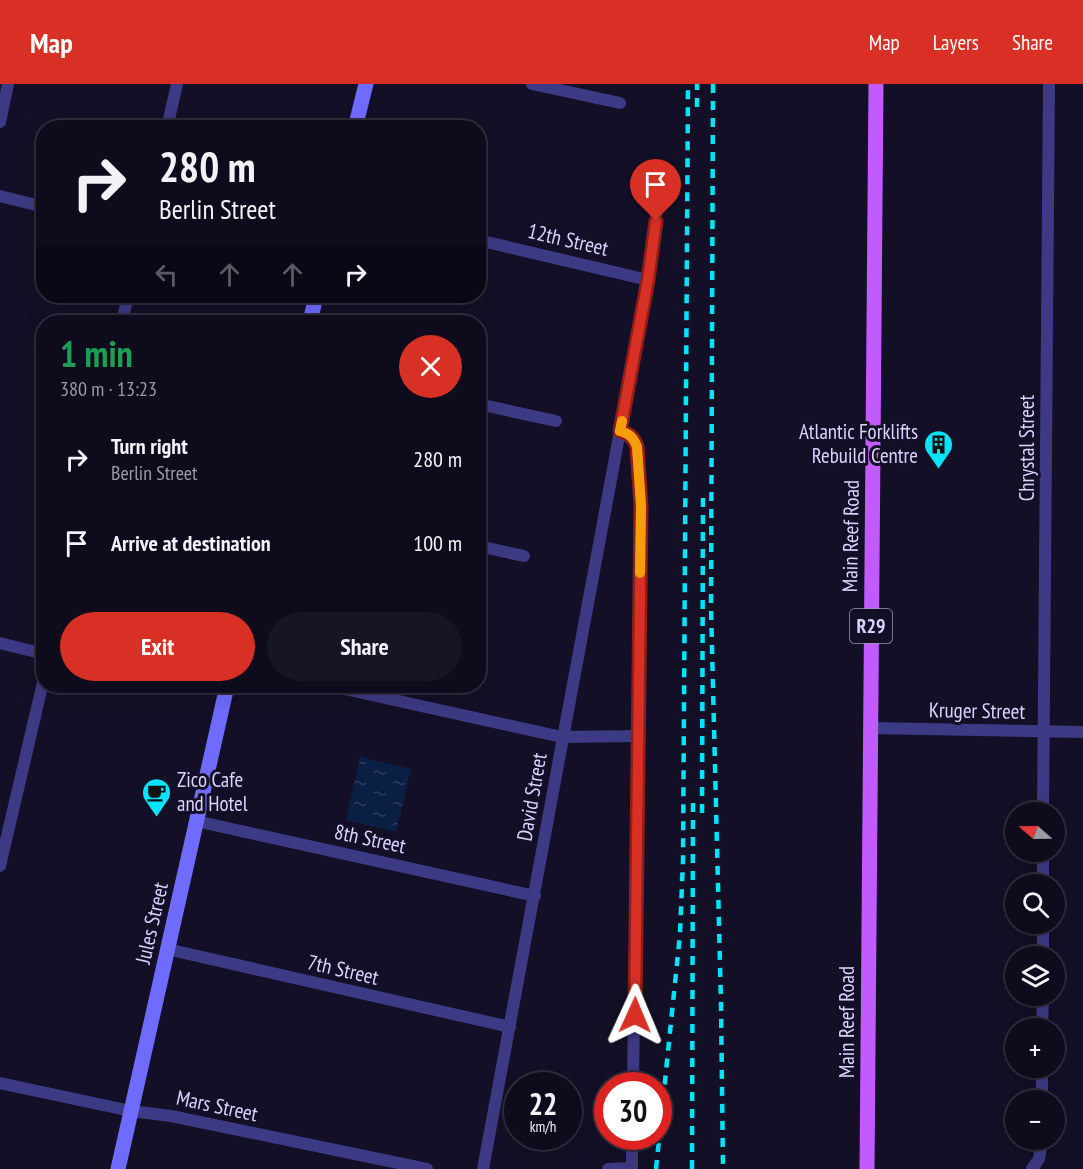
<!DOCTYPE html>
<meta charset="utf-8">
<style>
body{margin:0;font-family:"PT Sans Narrow",sans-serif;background:#171425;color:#f1f3f6;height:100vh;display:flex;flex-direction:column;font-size:22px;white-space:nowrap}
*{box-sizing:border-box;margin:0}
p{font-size:20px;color:#9b9ba3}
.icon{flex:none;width:33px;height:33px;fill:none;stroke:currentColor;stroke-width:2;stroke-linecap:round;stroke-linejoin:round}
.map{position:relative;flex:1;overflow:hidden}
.sheet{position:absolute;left:36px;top:231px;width:450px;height:378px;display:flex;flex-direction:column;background:#0e0b1c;border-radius:24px;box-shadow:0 6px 24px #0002,0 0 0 2px #2e2b3b}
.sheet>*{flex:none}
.banner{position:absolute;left:36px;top:36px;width:450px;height:183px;border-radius:24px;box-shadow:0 6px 24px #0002,0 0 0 2px #2e2b3b;background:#0e0b1c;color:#f1f3f6;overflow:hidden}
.needle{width:39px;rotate:290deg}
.fabs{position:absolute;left:1005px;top:718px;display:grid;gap:12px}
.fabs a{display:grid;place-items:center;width:60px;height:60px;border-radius:50%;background:#0e0b1c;box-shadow:0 6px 24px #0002,0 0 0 2px #2e2b3b;font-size:30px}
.speed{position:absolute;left:504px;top:988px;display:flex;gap:12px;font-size:30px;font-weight:700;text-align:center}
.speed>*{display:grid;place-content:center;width:78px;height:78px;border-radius:50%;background:#0e0b1c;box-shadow:0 6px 24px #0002,0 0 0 2px #2e2b3b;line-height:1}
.speed small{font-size:15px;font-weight:400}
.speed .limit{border:9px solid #d22;background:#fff;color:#111}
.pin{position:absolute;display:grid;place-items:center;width:51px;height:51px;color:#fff;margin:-62px -26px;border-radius:50% 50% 50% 0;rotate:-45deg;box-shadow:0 0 6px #0007}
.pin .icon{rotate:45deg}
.me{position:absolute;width:66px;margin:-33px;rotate:1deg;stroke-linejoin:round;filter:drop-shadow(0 0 4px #0008)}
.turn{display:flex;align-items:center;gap:21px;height:126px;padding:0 24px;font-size:27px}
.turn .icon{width:78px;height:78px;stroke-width:2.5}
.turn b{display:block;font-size:42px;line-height:51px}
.lanes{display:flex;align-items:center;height:57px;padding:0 24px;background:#0003;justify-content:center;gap:30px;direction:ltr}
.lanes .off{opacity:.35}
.round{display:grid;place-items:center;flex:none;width:63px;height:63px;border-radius:32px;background:#171425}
.head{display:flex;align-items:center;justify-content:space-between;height:102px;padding:0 24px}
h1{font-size:36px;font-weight:600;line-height:45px;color:#1e9e55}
.cta{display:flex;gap:12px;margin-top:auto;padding:12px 24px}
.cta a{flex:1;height:69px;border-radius:36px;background:#d93025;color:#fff;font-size:24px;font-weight:600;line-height:69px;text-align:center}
.cta a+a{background:#171425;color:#f1f3f6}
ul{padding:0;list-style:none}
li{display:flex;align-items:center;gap:18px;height:84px;padding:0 24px}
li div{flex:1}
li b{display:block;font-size:22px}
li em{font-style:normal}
header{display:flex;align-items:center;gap:36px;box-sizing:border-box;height:84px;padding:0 30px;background:#d93025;color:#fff}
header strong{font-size:28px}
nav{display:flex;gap:33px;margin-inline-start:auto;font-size:21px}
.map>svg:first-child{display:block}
.water{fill:url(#water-ripples)}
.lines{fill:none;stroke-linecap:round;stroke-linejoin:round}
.street{stroke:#3d3a85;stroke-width:12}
.secondary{stroke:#6f6bff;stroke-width:15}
.primary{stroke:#c25bff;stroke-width:15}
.rail{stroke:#00e5ff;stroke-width:4.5;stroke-dasharray:9 8;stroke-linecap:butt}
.route-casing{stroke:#8d1f18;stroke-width:15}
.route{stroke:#d93025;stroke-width:10}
.slow{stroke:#f59e0b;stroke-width:10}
.labels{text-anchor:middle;stroke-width:6;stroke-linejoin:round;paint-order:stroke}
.shield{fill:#130f26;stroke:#9e99be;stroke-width:1.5}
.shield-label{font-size:20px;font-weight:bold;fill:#d9d4ff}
.street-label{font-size:21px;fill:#d9d4ff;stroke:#130f26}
.poi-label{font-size:21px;fill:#d9d4ff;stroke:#130f26;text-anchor:end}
</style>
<header>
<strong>Map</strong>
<nav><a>Map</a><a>Layers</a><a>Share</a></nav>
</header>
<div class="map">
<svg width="1083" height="1085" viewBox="0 0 1083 1085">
<defs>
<pattern id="water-ripples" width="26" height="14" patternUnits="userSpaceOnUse" patternTransform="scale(1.5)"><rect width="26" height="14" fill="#0a1f44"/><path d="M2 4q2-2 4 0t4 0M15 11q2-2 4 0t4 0" fill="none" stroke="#2d3f60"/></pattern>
</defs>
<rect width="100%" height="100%" fill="#130f26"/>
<path class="water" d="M360,673l51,12 -15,63 -50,-12z"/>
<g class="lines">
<g class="street">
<path d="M532,0l88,19"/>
<path d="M0,38l8,-38"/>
<path d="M167,44l10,-44"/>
<path d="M0,112l44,11"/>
<path d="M478,156l170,40"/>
<path d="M122,238l6,-26"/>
<path d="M478,320l78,17"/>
<path d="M478,462l46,10"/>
<path d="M0,559l44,11"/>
<path d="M331,602l231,51 76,-1"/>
<path d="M871,644l212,4"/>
<path d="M1043,729l6,-729"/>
<path d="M196,737l339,75"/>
<path d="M0,782l44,-188"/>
<path d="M1043,801v-33"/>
<path d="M167,865l343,78"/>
<path d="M1043,873v-33"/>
<path d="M1042,945l1,-33"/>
<path d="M0,999l131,28 40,5 256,53"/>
<path d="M633,1002l8,-580 -4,-59 -2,-7 -15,-9 28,-151 10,-78"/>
<path d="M1042,1017v-33"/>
<path d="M483,1085l137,-738"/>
<path d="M608,1085l24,-1"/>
<path d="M632,1085v-32"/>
<path d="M1032,1085l7,-10 3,-19"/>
</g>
<g class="secondary">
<path d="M355,44l11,-44"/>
<path d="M310,238l6,-26"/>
<path d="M118,1085l109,-483"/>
</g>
<path class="primary" d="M867,1085l9,-1085"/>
<g class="rail">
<path d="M713,0l-2,524 10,396 2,165"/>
<path d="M697,23v-23"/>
<path d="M702,729l1,-318"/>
<path d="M656,1085l24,-235 3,-74 5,-776"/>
<path d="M692,1085l1,-369"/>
</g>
</g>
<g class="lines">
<defs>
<path id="route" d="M635,931l6,-509 -4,-59c-3,-9 -7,-13 -17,-16l28,-151 8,-59"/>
</defs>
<use href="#route" class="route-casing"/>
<use href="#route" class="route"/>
<path class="slow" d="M622,337l-2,10c10,3 14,7 17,16l4,59 -1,67"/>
</g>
<defs>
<symbol id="building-pin" viewBox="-11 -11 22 30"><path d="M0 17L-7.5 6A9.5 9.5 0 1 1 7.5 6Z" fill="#00e5ff" stroke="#130f26"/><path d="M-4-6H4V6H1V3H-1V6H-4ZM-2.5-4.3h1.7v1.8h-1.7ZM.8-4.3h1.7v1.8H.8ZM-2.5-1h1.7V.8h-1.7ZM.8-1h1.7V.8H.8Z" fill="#111"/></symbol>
<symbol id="cafe-pin" viewBox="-11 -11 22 30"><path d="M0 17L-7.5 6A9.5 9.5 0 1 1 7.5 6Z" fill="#00e5ff" stroke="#130f26"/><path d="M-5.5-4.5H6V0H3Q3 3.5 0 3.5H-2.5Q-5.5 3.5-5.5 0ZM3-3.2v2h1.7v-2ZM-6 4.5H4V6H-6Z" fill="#111"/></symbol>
</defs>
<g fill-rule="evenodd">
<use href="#building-pin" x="922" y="344" width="33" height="45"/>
<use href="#cafe-pin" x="140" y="692" width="33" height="45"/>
</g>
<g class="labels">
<rect class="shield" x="850" y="525" width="42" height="34" rx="4.5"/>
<g class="shield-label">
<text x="871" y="549">R29</text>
</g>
<g class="street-label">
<text transform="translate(568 156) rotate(13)" y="7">12th Street</text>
<text transform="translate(1027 364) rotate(-90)" y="7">Chrystal Street</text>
<text transform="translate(851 452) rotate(-89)" y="7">Main Reef Road</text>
<text transform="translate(977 627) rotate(1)" y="7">Kruger Street</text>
<text transform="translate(532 713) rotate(-80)" y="7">David Street</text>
<text transform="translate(370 755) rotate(12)" y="7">8th Street</text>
<text transform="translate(152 839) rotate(-77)" y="7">Jules Street</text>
<text transform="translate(343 886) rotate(13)" y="7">7th Street</text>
<text transform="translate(847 938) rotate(-90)" y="7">Main Reef Road</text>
<text transform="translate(217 1022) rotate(12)" y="7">Mars Street</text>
</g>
<g class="poi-label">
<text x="918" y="355">Atlantic Forklifts<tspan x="918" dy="24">Rebuild Centre</tspan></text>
<text x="177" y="703" text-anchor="start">Zico Cafe<tspan x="177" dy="24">and Hotel</tspan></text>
</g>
</g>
</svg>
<div class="fabs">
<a><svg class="needle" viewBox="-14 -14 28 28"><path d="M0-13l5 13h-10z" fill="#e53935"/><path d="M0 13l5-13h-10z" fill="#9b9ba3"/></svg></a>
<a><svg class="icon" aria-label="search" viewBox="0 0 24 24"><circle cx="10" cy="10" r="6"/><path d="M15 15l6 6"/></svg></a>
<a><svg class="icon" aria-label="layers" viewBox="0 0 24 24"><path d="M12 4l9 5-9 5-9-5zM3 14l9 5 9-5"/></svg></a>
<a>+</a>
<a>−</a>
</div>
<div class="speed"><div>22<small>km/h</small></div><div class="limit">30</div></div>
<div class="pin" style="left:656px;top:137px;background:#d93025"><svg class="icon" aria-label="arrive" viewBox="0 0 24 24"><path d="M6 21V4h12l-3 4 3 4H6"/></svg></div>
<svg class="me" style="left:635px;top:931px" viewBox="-20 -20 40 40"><path d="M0-17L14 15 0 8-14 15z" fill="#d93025" stroke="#fff" stroke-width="4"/></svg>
<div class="banner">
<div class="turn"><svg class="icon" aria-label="right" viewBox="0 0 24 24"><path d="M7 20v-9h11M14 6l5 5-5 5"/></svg><div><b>280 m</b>Berlin Street</div></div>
<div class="lanes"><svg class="icon off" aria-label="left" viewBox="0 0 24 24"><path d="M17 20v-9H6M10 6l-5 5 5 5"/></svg><svg class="icon off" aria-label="ahead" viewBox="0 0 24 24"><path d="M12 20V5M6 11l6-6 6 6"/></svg><svg class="icon off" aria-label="ahead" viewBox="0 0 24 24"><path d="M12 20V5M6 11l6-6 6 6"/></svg><svg class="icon" aria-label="right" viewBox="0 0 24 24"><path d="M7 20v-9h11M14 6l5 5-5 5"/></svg></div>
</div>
<section class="sheet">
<div class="head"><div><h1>1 min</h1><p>380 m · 13:23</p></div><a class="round" style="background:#d93025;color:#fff"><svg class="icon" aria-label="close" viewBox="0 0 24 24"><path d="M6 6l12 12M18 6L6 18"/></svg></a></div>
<ul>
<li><svg class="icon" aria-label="right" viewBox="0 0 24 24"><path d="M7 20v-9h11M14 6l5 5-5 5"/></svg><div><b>Turn right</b><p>Berlin Street</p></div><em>280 m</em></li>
<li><svg class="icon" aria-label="arrive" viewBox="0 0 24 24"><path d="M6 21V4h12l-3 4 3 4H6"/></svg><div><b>Arrive at destination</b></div><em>100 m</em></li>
</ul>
<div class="cta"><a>Exit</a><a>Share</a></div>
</section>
</div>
